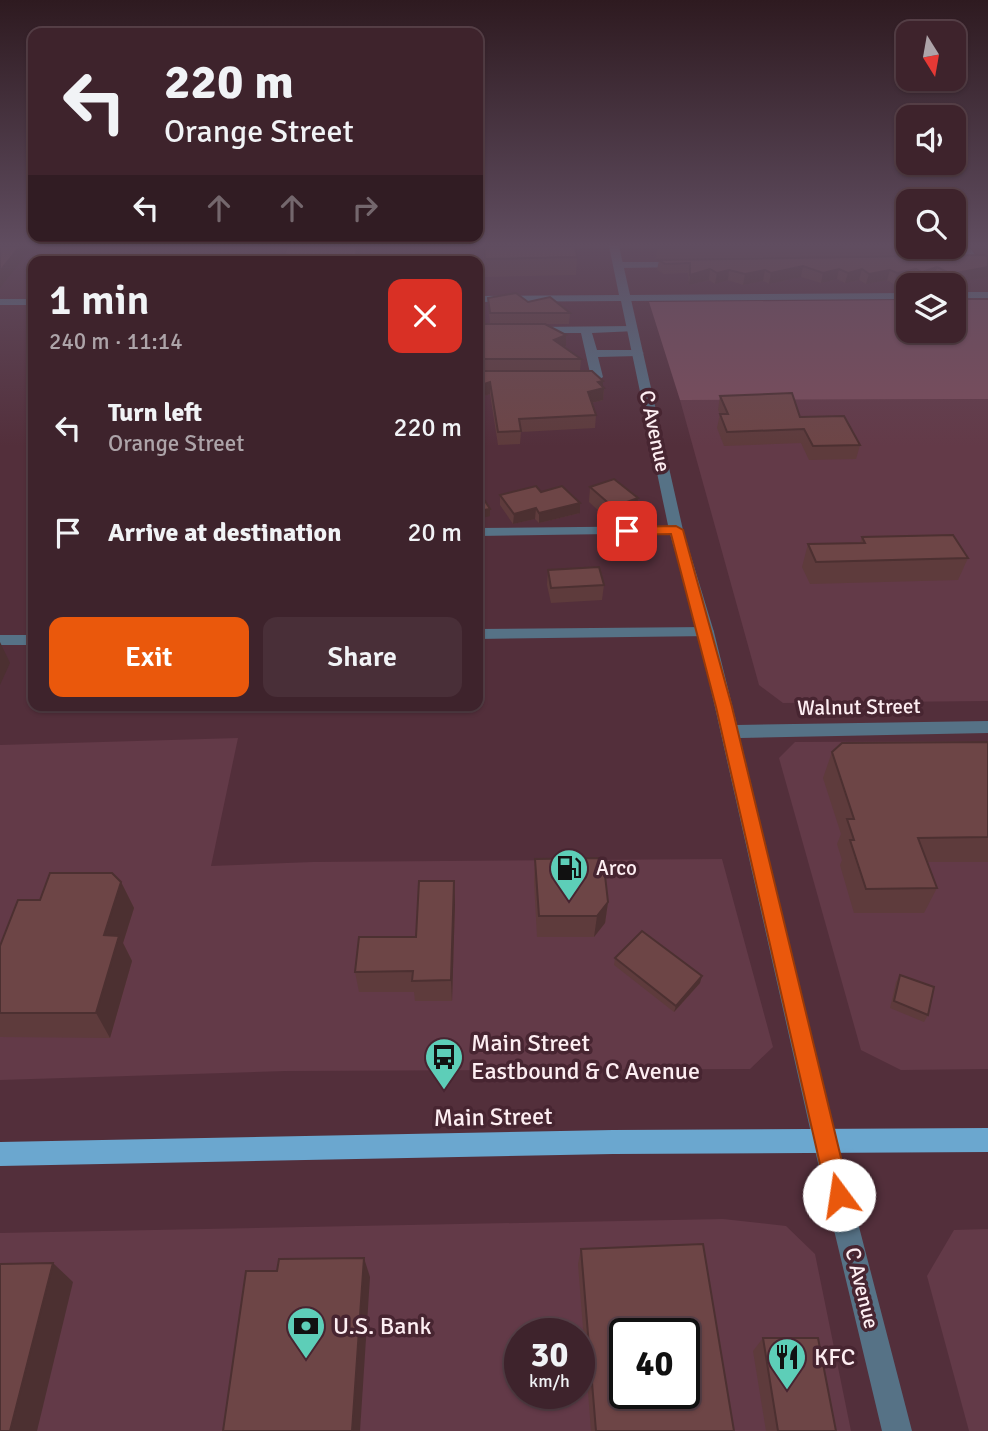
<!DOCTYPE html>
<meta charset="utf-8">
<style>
body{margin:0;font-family:Signika,sans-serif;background:#492f38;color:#f1f3f6;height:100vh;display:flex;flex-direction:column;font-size:26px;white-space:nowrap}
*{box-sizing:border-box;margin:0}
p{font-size:23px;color:#ada4a9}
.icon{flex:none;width:38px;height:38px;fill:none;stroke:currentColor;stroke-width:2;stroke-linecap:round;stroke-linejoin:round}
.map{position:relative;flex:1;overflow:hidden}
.sheet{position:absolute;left:28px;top:256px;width:455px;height:455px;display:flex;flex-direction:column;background:#3e232c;border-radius:14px;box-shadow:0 2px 5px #0004,0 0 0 2px #574048}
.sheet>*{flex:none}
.hud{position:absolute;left:28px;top:28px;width:455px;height:214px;border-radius:14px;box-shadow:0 2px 5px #0004,0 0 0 2px #574048;background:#3e232c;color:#f1f3f6;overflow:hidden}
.needle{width:46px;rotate:169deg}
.buttons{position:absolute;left:896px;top:21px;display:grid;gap:14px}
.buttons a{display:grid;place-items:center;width:70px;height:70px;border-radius:14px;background:#3e232c;box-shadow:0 2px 5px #0004,0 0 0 2px #574048;font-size:35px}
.speed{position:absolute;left:504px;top:1318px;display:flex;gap:14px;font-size:35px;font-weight:700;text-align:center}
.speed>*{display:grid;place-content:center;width:91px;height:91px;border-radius:50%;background:#3e232c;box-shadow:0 2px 5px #0004,0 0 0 2px #574048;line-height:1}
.speed small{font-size:18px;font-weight:400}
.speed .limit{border:4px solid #111;border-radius:10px;background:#fff;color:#111}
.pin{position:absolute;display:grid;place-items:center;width:60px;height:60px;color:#fff;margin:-30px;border-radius:14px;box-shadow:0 4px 10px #0006}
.me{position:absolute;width:77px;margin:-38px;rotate:346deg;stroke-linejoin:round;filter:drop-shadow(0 0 5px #0008)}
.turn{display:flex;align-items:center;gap:24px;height:147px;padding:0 21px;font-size:32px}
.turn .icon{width:91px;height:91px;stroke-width:2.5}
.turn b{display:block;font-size:49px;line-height:60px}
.lanes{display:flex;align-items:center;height:66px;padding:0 21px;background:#0003;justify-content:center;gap:35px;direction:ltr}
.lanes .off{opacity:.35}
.round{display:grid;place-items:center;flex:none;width:74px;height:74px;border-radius:14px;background:#492f38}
.summary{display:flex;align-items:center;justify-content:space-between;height:119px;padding:0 21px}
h1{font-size:42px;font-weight:600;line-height:52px}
.button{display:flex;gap:14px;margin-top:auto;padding:14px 21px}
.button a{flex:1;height:80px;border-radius:14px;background:#ea580c;color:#fff;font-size:28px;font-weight:600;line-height:80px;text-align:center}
.button a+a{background:#492f38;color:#f1f3f6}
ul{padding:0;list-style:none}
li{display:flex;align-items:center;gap:21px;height:105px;padding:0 21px}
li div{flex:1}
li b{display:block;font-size:26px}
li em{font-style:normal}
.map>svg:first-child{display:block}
.built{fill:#633a48;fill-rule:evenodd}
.green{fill:#7c4d5c}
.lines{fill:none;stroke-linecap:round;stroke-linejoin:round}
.minor{fill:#567286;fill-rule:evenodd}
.tertiary{fill:#567286;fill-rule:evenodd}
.primary{fill:#6ba7cf;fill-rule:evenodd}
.wall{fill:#5e3b3c}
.shaded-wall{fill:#4c3031}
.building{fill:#6d4546;stroke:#4c3031;stroke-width:2;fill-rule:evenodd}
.route{fill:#ea580c;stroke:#983908;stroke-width:2}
.labels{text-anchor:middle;stroke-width:7;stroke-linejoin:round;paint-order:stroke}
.street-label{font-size:21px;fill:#fdeef2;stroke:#472531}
.poi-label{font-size:21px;fill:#fdeef2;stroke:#472531;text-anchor:start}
.near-poi-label{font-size:24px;fill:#fdeef2;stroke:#472531;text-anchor:start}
.near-street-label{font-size:24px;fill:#fdeef2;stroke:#472531}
</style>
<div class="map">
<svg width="988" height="1431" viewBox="0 0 988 1431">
<rect width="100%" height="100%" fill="#532f3b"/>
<g class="built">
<path d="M988,399v302l-205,2 -24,-18 -79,-285z"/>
<path d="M238,738l-27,128 102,-4 409,-3 51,188 -23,22 -464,2 -286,9v-335z"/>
<path d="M988,741v328l-87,1 -40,-20 -82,-292 16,-16z"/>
<path d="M723,1219l63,7 29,28 36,177h-851v-198zM520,1334h59v59h-59zM625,1334h59v59h-59z"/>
<path d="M988,1229v202h-19l-42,-155 27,-46z"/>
</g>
<path class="green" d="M908,300v31h46v-31h34v99l-308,1 -31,-98z"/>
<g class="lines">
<g class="minor">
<path d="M958,246h10l13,16 -1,2h-22v-4l10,-1z"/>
<path d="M682,262l5,3 -1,2 -67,1 -5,-3 5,-3z"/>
<rect x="954" y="292" width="34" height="6"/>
<path d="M908,293v6l-281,2 -5,-3 5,-3z"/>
<path d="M632,326l4,1v4l-44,2 5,17h41l6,3 -6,3 -40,1 5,20c-7,6 -26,6 -33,0l6,-4h14l-9,-40h-47l-6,-3 6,-3z"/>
<path d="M676,526l7,4 -2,3 -203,3v-8z"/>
<path d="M706,627l6,1 2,4 -2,4 -234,3v-10z"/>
<rect x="0" y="635" width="33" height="10"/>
</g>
<g class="tertiary">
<path d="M609,246h10l64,284 31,102 23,93 251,-4v12l-248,5 97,404 75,289h-30l-69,-289 -115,-510 -29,-102 -48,-229 -143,1v-6l141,-1z"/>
<rect x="0" y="299" width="33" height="6"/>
</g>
<path class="primary" d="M988,1128v24l-375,2 -613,12v-24l613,-12z"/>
</g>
<g class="wall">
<path d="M482,246h93l2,11 -1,18 -91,2z"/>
<path d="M659,246h307l-3,10h15l-8,-10h18v31l-40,7 -14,-6 -15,5 -7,-3 -18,4 -7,-4 -21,4 -7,-4 -14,3 -8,-4 -16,4 -20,-6 -32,7 -6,-3 -20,4 -15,-5 -13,4 -6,-4 -20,5 -1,-12 -24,1 -7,-4 2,-10 171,-2 -174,1 1,-11z"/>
<path d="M488,298l40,4 42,11 -1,11h-24l21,22 -2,1 17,12 -1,12 24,17 -1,12 -11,3 4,12 -1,13 -74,4 -1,12 -22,1 -8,-51 -12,4v-86l1,1v11h11z"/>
<path d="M720,396l80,21 60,28 -4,14 -47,1 -8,-17 -77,3 -7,-18 3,-14 -2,-4z"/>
<path d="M590,487l46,26 -25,9 -22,-20z"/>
<path d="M541,492l39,21 -41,10 -4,-4 -22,5 -13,-19v-10z"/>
<path d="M862,537l106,21 -10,22 -148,4 -8,-17 6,-23 52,-1z"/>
<path d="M548,570l56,15 -2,15 -51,3 -4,-18z"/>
<path d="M988,742v120h-60l9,26 -13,25h-70l-14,-48 2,-5 -5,-16 4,-10 -18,-56 9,-26z"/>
<path d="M535,859l73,43 -3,21 -11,14h-57l-3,-56z"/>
<path d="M454,881l1,22 -3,98h-37l-1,-9h-55l-4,-20 61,-35z"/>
<path d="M121,882l13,26 -11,35 9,18 -22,77 -110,-1v-91l40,-46z"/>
<path d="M615,958l85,25 -26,29 -60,-47z"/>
<path d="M900,975l28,40 -4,7 -34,-14 6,-26z"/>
<path d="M581,1249l153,182h-143l-13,-167z"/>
<path d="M763,1338l73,93h-70l-13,-80z"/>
</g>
<g class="shaded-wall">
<path d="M20,246h13l-33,42v-17z"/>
<path d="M357,246h5l-2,15h-5z"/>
<path d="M803,266l-2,11 -32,7 2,-11z"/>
<path d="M937,267l-3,11 -15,5 3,-11z"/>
<path d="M988,267v10l-40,7 3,-10z"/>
<path d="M710,269l-1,11 -20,5 1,-10z"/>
<path d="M839,269l-2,10 -16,4 2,-10z"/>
<path d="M862,269l-3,11 -14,3 3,-10z"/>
<path d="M916,269l-4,11 -18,4 3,-11z"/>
<path d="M729,270l-1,10 -13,4 2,-11z"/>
<path d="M765,270l-2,11 -20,4 2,-11z"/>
<path d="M890,270l-3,10 -21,4 3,-10z"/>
<path d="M566,335v11l-13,6 1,-12z"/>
<path d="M603,381v7h1l-1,12 -16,4 1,-12 10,-10z"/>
<path d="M490,382v12l-12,4v-12z"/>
<path d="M638,498l-2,15 -25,9 2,-15z"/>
<path d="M580,503v10l-41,10v-10z"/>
<path d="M536,508l-1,11 -22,5 1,-10z"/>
<path d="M490,509v7l-12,3v-8z"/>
<path d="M0,642l10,21 -10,22z"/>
<path d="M454,881l1,22 -3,98 -1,-21z"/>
<path d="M121,882l13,26 -11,35 9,18 -22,77 -14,-25 8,-78z"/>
<path d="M608,902l-3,21 -11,14 3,-21z"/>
<path d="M702,976l-2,7 -26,29 2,-6z"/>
<path d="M364,1258l6,19 -10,154h-8z"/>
<path d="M53,1263l20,19 -36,149h-27z"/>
</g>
<g class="building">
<path d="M0,246h20l-20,25z"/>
<path d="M287,246h70l-2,15h-72z"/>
<path d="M484,246h91l2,11 -92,2z"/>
<path d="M659,246h185l-187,2z"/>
<path d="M983,246h5v6h-1z"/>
<path d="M985,255l3,2v10l-37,7 -14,-7 -15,5 -6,-3 -19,4 -7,-3 -21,4 -7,-5 -14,4 -9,-4 -16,4 -20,-7 -32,7 -6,-3 -20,4 -16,-4 -12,3 -7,-4 -20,6v-12l-25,1 -6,-4z"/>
<path d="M516,293l12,9 22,-5 20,16h-80l-2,-15z"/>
<path d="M478,324h67l21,11 -12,5 27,19h-103z"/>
<path d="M478,371h114l11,10 -5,1 6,6 -16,4 8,23 -77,4 2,12 -23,1 -8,-50 -12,4z"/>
<path d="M792,393l8,24 44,-1 16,29 -47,1 -9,-17 -77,3 -7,-18h8l-8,-18z"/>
<path d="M614,479l24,19 -25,9 -23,-20z"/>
<path d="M536,486l5,6 21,-6 18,17 -41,10 -3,-5 -22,6 -14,-19z"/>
<path d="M478,490l12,19 -12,2z"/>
<path d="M953,535l15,23 -152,4 -8,-18 57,-1 -3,-6z"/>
<path d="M599,567l5,18 -53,3 -3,-18z"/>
<path d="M988,742v95l-70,1 19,50 -71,1 -16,-49h4l-7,-21h7l-22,-67 10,-9z"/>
<path d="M603,858l5,44 -11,14h-58l-4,-57z"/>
<path d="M50,873h62l9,9 -17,53 15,1 -23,77h-96v-67l18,-46h22z"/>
<path d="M419,881h35l-3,99 -39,1 1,-10 -58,1 4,-35h57z"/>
<path d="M642,931l60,45 -26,30 -61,-48z"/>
<path d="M900,975l34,12 -6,28 -34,-14z"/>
<path d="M703,1244l31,187h-138l-15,-182zM625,1334h59v59h-59z"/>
<path d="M364,1258l-12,173h-129l23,-160h31l2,-12z"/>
<path d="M53,1263l-43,168h-10v-167z"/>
<path d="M763,1338h55l18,93h-58z"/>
</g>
<linearGradient id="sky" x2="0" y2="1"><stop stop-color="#2e1a20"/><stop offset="0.55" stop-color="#604d60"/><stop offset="1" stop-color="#604d60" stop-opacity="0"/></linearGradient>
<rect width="988" height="446" fill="url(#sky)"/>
<path class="route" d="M676,526l7,4 49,177 118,488 -3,9 -8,3 -9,-3 -3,-9 -111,-488 -45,-173 -44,1 -7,-4 7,-4z"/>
<defs>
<symbol id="fuel-pin" viewBox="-11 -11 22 30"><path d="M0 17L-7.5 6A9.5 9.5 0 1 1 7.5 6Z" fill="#5dceb8" stroke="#472531"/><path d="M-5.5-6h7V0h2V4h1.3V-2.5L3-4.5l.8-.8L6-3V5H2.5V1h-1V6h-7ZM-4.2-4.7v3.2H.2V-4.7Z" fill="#111"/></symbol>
<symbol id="bus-pin" viewBox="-11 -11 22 30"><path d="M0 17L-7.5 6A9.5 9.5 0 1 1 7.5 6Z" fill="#5dceb8" stroke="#472531"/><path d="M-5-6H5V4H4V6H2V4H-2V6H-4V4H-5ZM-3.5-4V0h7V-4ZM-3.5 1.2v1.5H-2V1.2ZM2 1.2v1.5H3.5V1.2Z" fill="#111"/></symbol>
<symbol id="bank-pin" viewBox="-11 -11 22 30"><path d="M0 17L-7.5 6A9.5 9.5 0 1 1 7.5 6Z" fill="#5dceb8" stroke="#472531"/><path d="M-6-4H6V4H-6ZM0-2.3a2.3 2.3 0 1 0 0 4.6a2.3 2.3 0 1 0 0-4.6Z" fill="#111"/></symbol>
<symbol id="restaurant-pin" viewBox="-11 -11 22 30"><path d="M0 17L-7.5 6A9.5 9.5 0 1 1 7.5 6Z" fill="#5dceb8" stroke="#472531"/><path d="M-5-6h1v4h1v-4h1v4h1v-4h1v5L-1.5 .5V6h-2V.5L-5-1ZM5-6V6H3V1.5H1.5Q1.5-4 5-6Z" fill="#111"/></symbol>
</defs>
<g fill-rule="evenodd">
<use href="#fuel-pin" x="547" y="846" width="44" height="60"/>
<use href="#bus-pin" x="422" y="1035" width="44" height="60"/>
<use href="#bank-pin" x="284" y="1304" width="44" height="60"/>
<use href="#restaurant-pin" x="765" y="1335" width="44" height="60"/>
</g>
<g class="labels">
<g class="street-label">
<text transform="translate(655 431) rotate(78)" y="7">C Avenue</text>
<text transform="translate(859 707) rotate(-1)" y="7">Walnut Street</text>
<text transform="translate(862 1288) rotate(76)" y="7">C Avenue</text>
</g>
<g class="poi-label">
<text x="596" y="875">Arco</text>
</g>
<g class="near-poi-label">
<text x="471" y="1051">Main Street<tspan x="471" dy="28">Eastbound &amp; C Avenue</tspan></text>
<text x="333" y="1334">U.S. Bank</text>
<text x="814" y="1365">KFC</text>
</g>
<g class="near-street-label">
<text transform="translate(493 1117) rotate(-1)" y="8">Main Street</text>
</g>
</g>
</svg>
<div class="buttons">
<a><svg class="needle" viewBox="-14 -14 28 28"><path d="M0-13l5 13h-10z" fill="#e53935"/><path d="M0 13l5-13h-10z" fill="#ada4a9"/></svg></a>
<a><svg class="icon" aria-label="sound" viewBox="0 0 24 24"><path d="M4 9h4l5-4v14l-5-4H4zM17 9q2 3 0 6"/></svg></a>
<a><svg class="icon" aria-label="search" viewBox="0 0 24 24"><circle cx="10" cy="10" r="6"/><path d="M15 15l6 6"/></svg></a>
<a><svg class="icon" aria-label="layers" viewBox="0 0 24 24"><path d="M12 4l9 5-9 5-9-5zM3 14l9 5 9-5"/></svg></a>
</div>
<div class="speed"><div>30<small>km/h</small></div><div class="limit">40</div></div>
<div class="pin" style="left:627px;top:531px;background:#d93025"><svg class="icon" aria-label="arrive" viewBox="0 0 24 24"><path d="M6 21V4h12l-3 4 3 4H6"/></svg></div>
<svg class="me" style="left:839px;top:1195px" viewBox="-20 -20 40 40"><circle r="19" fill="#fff"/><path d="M0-13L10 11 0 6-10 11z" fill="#ea580c"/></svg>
<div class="hud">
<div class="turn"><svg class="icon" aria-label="left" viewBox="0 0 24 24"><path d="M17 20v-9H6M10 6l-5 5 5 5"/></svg><div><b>220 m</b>Orange Street</div></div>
<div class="lanes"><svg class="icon" aria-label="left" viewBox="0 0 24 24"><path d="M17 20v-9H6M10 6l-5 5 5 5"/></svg><svg class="icon off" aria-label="ahead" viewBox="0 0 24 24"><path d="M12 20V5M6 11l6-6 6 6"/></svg><svg class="icon off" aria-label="ahead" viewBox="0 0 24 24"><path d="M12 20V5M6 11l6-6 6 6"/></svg><svg class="icon off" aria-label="right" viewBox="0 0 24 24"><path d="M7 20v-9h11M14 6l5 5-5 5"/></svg></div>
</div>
<section class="sheet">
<div class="summary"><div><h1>1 min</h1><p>240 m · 11:14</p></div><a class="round" style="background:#d93025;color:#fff"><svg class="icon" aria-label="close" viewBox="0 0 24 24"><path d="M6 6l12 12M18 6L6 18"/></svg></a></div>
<ul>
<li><svg class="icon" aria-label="left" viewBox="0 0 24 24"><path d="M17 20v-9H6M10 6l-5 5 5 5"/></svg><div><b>Turn left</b><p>Orange Street</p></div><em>220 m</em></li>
<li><svg class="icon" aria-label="arrive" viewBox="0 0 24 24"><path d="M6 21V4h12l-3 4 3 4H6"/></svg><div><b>Arrive at destination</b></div><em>20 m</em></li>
</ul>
<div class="button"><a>Exit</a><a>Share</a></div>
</section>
</div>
